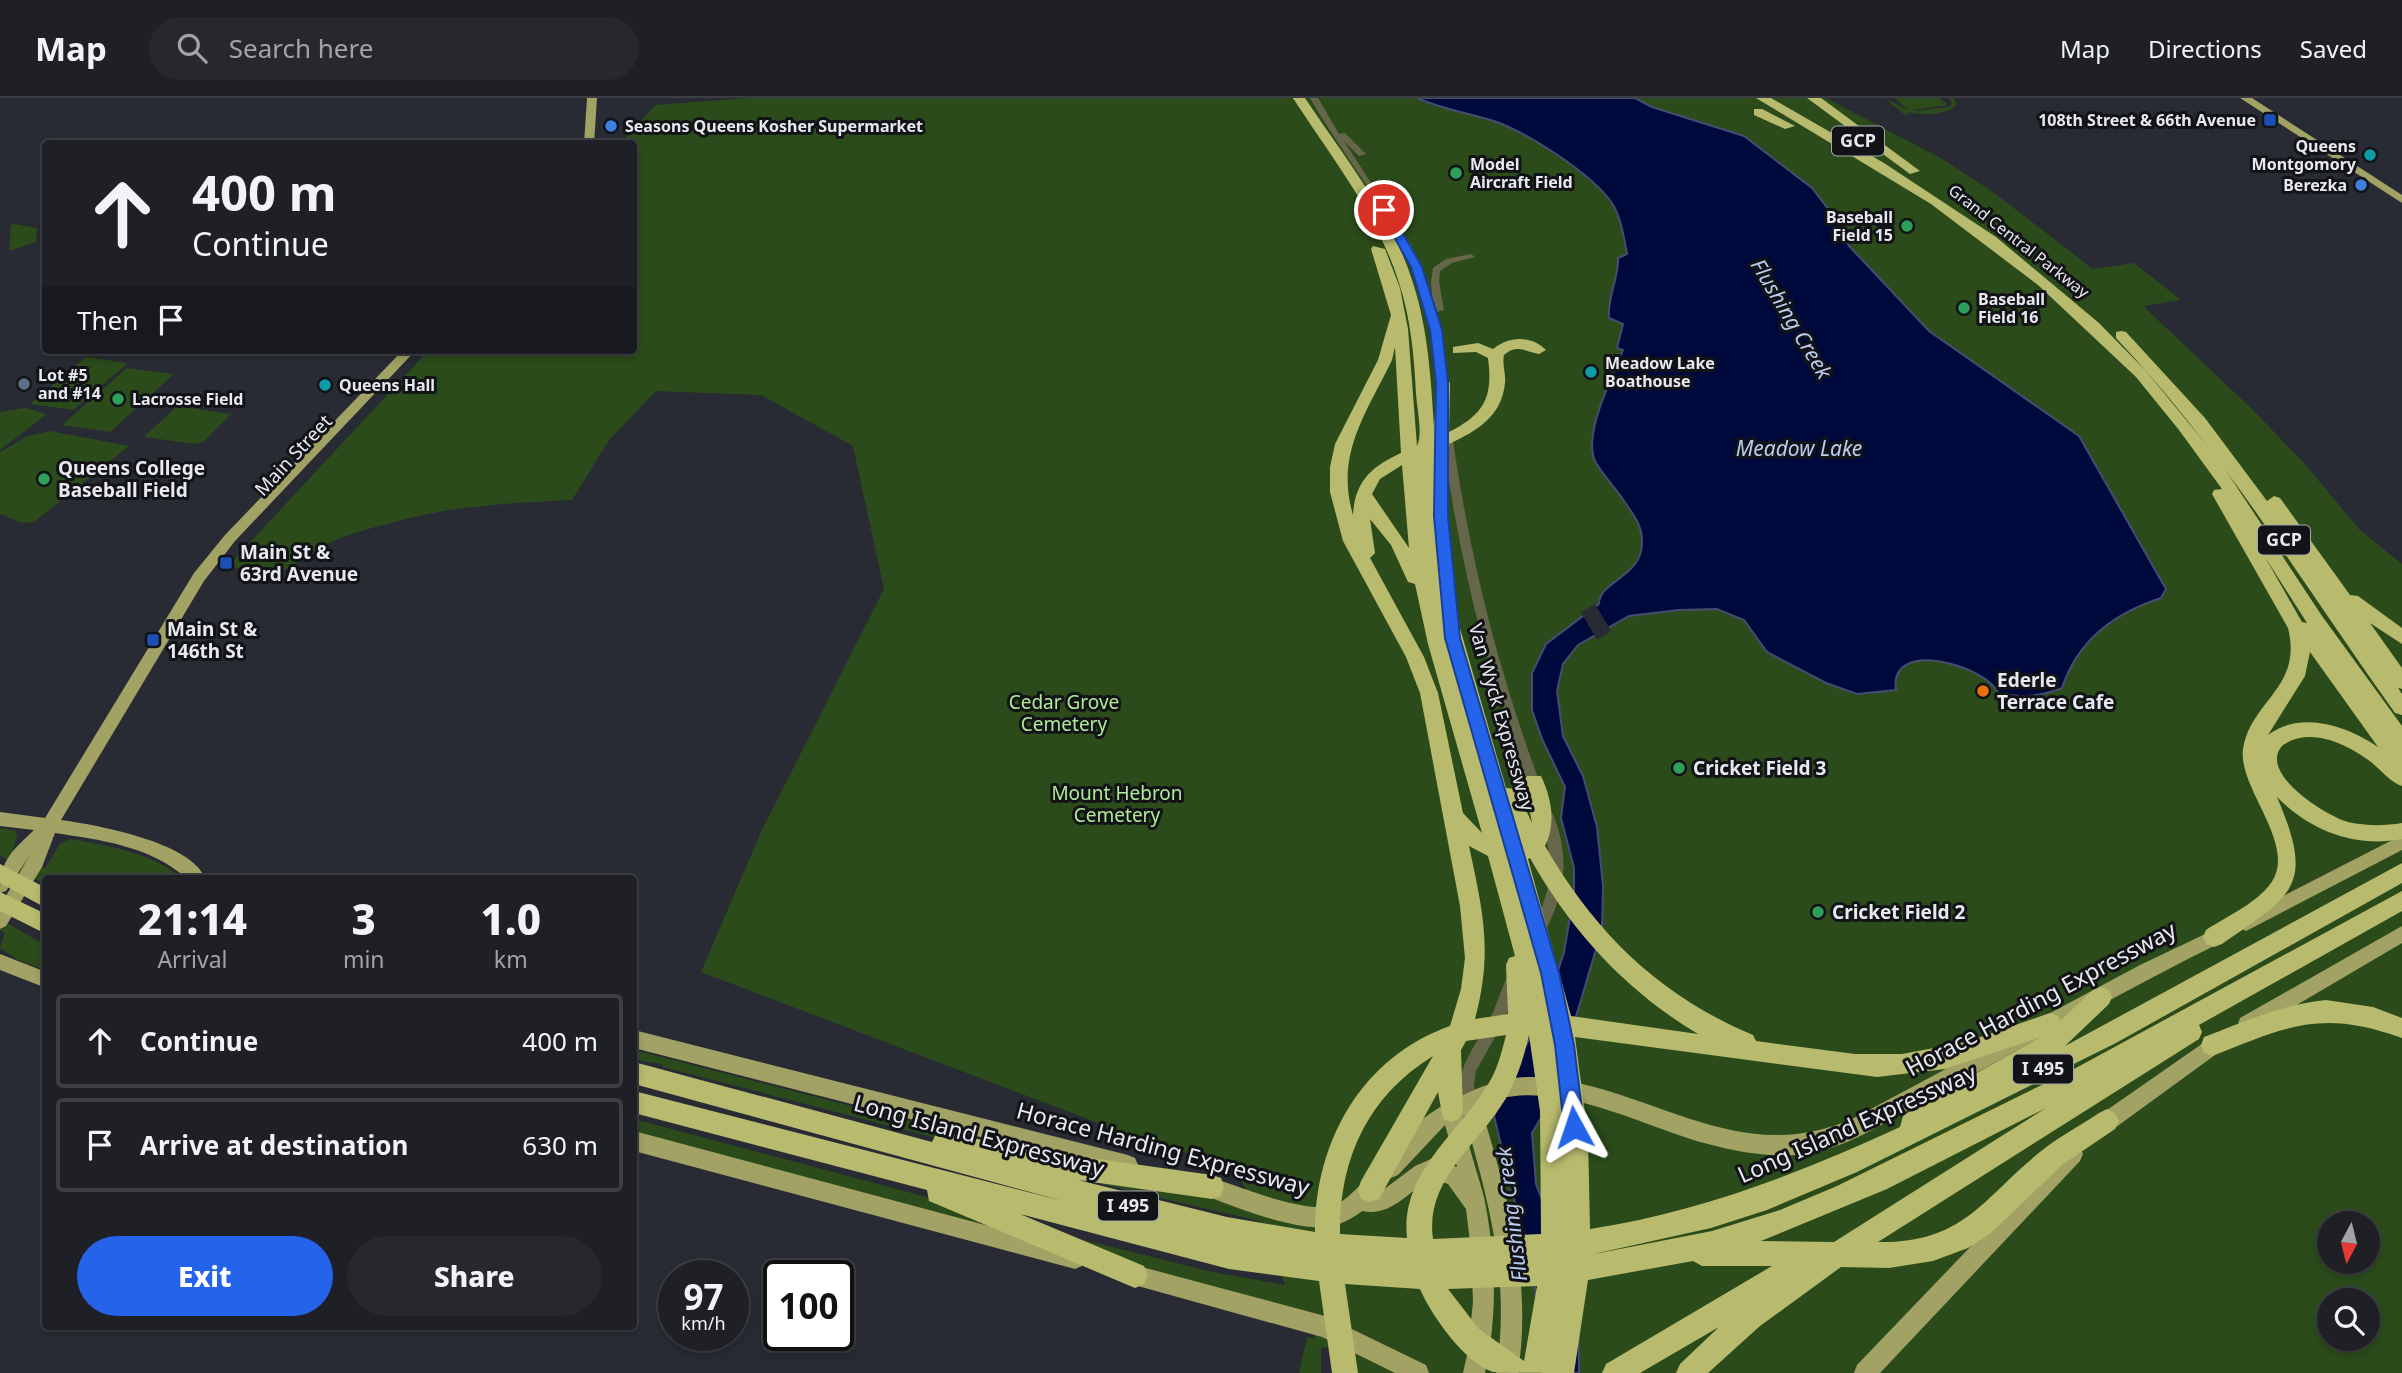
<!DOCTYPE html>
<style>
body{margin:0;font-family:"Noto Sans",sans-serif;background:#26282e;color:#f1f3f6;height:100vh;display:flex;flex-direction:column;font-size:26px;white-space:nowrap}
*{box-sizing:border-box;margin:0}
p{font-size:23px;color:#a1a3a7}
.icon{flex:none;width:38px;height:38px;fill:none;stroke:currentColor;stroke-width:2;stroke-linecap:round;stroke-linejoin:round}
.map{position:relative;flex:1;overflow:hidden}
.side{position:absolute;left:42px;top:777px;width:595px;height:455px;display:flex;flex-direction:column;background:#1e2026;border-radius:7px;box-shadow:0 4px 10px #0003,0 0 0 2px #3c3e43}
.side>*{flex:none}
.banner{position:absolute;left:42px;top:42px;width:595px;height:214px;border-radius:7px;box-shadow:0 4px 10px #0003,0 0 0 2px #3c3e43;background:#1e2026;color:#f1f3f6;overflow:hidden}
.needle{width:46px;rotate:187deg}
.buttons{position:absolute;left:2317px;top:1113px;display:grid;gap:14px}
.buttons a{display:grid;place-items:center;width:63px;height:63px;border-radius:50%;background:#1e2026;box-shadow:0 4px 10px #0003,0 0 0 2px #3c3e43;font-size:35px}
.speed{position:absolute;left:658px;top:1162px;display:flex;gap:14px;font-size:35px;font-weight:700;text-align:center}
.speed>*{display:grid;place-content:center;width:91px;height:91px;border-radius:50%;background:#1e2026;box-shadow:0 4px 10px #0003,0 0 0 2px #3c3e43;line-height:1}
.speed small{font-size:18px;font-weight:400}
.speed .limit{border:4px solid #111;border-radius:10px;background:#fff;color:#111}
.pin{position:absolute;display:grid;place-items:center;width:60px;height:60px;color:#fff;margin:-30px;border:4px solid #fff;border-radius:50%;box-shadow:0 2px 7px #0007}
.me{position:absolute;width:77px;margin:-38px;rotate:355deg;stroke-linejoin:round;filter:drop-shadow(0 0 5px #0008)}
.turn{display:flex;align-items:center;gap:24px;height:147px;padding:0 35px;font-size:32px}
.turn .icon{width:91px;height:91px;stroke-width:2.5}
.turn b{display:block;font-size:49px;line-height:60px}
.then{display:flex;align-items:center;height:66px;padding:0 35px;background:#0003;gap:14px;font-size:26px}
.eta{display:flex;justify-content:space-evenly;align-items:center;height:119px;text-align:center}
.eta b{font-size:42px;font-weight:800;line-height:49px}
.action{display:flex;gap:14px;margin-top:auto;padding:14px 35px}
.action a{flex:1;height:80px;border-radius:42px;background:#2563eb;color:#fff;font-size:28px;font-weight:800;line-height:80px;text-align:center}
.action a+a{background:#26282e;color:#f1f3f6}
ul{padding:0;list-style:none}
li{display:flex;align-items:center;gap:21px;height:94px;margin:0 14px 10px;padding:0 21px;border:4px solid #3c3e43;border-radius:7px}
li div{flex:1}
li b{display:block;font-size:26px}
li em{font-style:normal}
header{display:flex;align-items:center;gap:42px;box-sizing:border-box;height:98px;padding:0 35px;background:#1e2026;border-bottom:2px solid #3c3e43}
header strong{font-size:33px}
nav{display:flex;gap:38px;margin-inline-start:auto;font-size:24px}
.search{width:490px;height:63px;background:#26282e;display:flex;align-items:center;gap:18px;box-sizing:border-box;padding:0 24px;border-radius:38px;color:#a1a3a7;font-size:26px}
.map>svg:first-child{display:block}
.green{fill:#2b4c1a;fill-rule:evenodd}
.water{fill:#00093c;stroke:#454c72;stroke-width:2}
.pier{fill:#282b33}
.lines{fill:none;stroke-linecap:round;stroke-linejoin:round}
.minor{fill:#66674a;fill-rule:evenodd}
.major{fill:#a1a264;fill-rule:evenodd}
.highway{fill:#b8ba6e;fill-rule:evenodd}
.route{fill:#2563eb;stroke:#184099;stroke-width:2}
.transit-dot{fill:#1a4fb4;stroke:#121317;stroke-width:2.5}
.shop-dot{fill:#3f7fe0;stroke:#121317;stroke-width:2.5}
.culture-dot{fill:#0f9aa8;stroke:#121317;stroke-width:2.5}
.leisure-dot{fill:#2e9e5b;stroke:#121317;stroke-width:2.5}
.service-dot{fill:#5c6f8a;stroke:#121317;stroke-width:2.5}
.food-dot{fill:#e8710a;stroke:#121317;stroke-width:2.5}
.labels{text-anchor:middle;stroke-width:6;stroke-linejoin:round;paint-order:stroke}
.far-poi-label{font-size:16px;font-weight:bold;fill:#e7e9ef;stroke:#121317;text-anchor:start}
.far-street-label{font-size:16px;fill:#e7e9ef;stroke:#121317}
.shield{fill:#121317;stroke:#a7a9ae;stroke-width:2}
.shield-label{font-size:18px;font-weight:bold;fill:#e7e9ef}
.street-label{font-size:19px;fill:#e7e9ef;stroke:#121317}
.poi-label{font-size:19px;font-weight:bold;fill:#e7e9ef;stroke:#121317;text-anchor:start}
.park-label{font-size:19px;fill:#b0eb96;stroke:#121317}
.water-label{font-size:21px;font-style:italic;fill:#bbcdef;stroke:#121317}
.near-street-label{font-size:23px;fill:#e7e9ef;stroke:#121317}
</style>
<header>
<strong>Map</strong>
<div class="search"><svg class="icon" aria-label="search" viewBox="0 0 24 24"><circle cx="10" cy="10" r="6"/><path d="M15 15l6 6"/></svg>Search here</div>
<nav><a>Map</a><a>Directions</a><a>Saved</a></nav>
</header>
<div class="map">
<svg width="2402" height="1275" viewBox="0 0 2402 1275">
<rect width="100%" height="100%" fill="#282b33"/>
<g class="green">
<path d="M749,0h1077l118,62 49,32 100,77 41,-6 47,37 -38,6 108,102 52,54 57,68 42,34v809h-992l-2,-12 -262,-91 -86,-36 152,38 73,13 -26,-64 -179,-42 127,17 47,13 -18,-40 -114,-37 -421,-160 60,-140 123,-243 -31,-143 -92,-51 -105,-4 -47,49 -37,60c-58,3 -114,5 -170,20 -21,6 -46,11 -66,20 -55,25 -39,42 -108,26l201,-216h205v-206l-14,-1 36,-38zM2329,1125h39v39h-39zM2329,1202h39v39h-39z"/>
<path d="M1884,0l24,12 -13,-12h44l9,7 -35,5 3,1 33,-4 3,-3 -3,-6h5l3,6c-9,12 -36,11 -50,8l2,3h-4z"/>
<path d="M15,126l22,4 -1,14 -27,9 2,-26z"/>
<path d="M86,259l42,6 -55,47 -43,-6z"/>
<path d="M127,270l47,6 -64,58 -48,-7z"/>
<path d="M177,308l54,8 -28,28 -8,2 -51,-7z"/>
<path d="M25,310l22,6 -47,36v-38z"/>
<path d="M50,333l79,15 -95,76 -11,1 -23,-9v-62l28,-16z"/>
<path d="M0,730l15,3 2,5 -4,14 32,18 15,-24 10,-5c38,7 82,13 111,39h-135l-1,7 -45,-30z"/>
<path d="M0,821l45,26v25l-27,-10 -18,-12 5,-15 -5,-3z"/>
<path d="M634,952l438,113 -125,-22 -284,-74 -1,-3 -28,-4z"/>
<path d="M634,1021l304,81 77,35 -381,-103z"/>
<path d="M1316,1234l83,41h-50l-2,-15 -19,-11 -7,1v25h-22l8,-36 7,2z"/>
</g>
<path class="water" d="M1417,0h218l17,9 92,29 68,52 26,34 11,24 80,85 150,105 87,153 -5,9c-48,16 -83,42 -99,90 -23,9 -40,10 -64,5 -11,-27 -110,-56 -102,-3l-39,4 -31,-11 -59,-31 -23,-32 -27,-11 -38,1 -50,6 -51,29 -15,19 -6,27 6,45 20,40 14,51 6,59 -1,43 -51,172 -19,32 4,51 36,94 6,37 1,58h-37l-7,-88 -41,-169 20,-49 31,-56 19,-59 10,-58v-26l-13,-50 4,-31 -23,-48 -10,-29v-37l14,-29 53,-40c0,-24 44,-26 43,-63 0,-18 -11,-29 -20,-43 -8,-12 -19,-23 -26,-35 -15,-26 17,-87 27,-113l-6,-2 6,-24 -14,-6c-2,-22 10,-39 9,-60l9,-4c-3,-16 -6,-37 -15,-51 -21,-30 -84,-70 -118,-82 -26,-8 -52,-12 -77,-23z"/>
<path class="pier" d="M1595,506l16,27 -14,9 -16,-28z"/>
<g class="lines">
<g class="minor">
<path d="M1310,0h8l21,36 6,-1 21,21 -7,2 -15,-15 67,104 21,50 -1,-13 2,-14 13,-9 25,-5 4,3 -23,6 -12,8 -1,11 5,28 -7,2 11,82 -2,2h-6l-2,-2c-3,-32 -4,-65 -13,-96 -23,-73 -77,-134 -115,-200z"/>
<path d="M1447,332l5,3c17,123 47,242 91,358l-2,4h-8l-2,-4c-44,-116 -73,-235 -89,-358z"/>
<path d="M1546,711l5,1c21,47 14,84 -9,128l-5,2 -5,-2 -2,-4c24,-50 25,-66 10,-120l1,-4z"/>
<path d="M1512,877l5,2 2,4 -16,42 -27,48 -2,14 2,17 -2,5 -5,2 -5,-2c-15,-33 13,-62 27,-90 6,-13 10,-27 16,-40z"/>
</g>
<g class="major">
<path d="M587,0h10l-3,46h-10z"/>
<path d="M2240,0h12l150,97v8z"/>
<path d="M403,252h13l-181,191 -31,40 -143,239c36,5 130,22 144,58h-19c-36,-32 -85,-38 -131,-45l-13,34 -36,59 -6,3v-23l30,-51 -24,36 -6,2c0,-33 11,-41 34,-63l-34,-4v-14l45,6 149,-245 31,-38z"/>
<path d="M2402,737v15l-150,78 -6,3 -6,-3 -3,-5 3,-5z"/>
<path d="M2222,828l6,3 3,5 -3,5c-100,49 -197,105 -295,157 -42,22 -87,55 -136,59 -30,2 -60,-3 -89,-11 -66,-17 -162,-73 -230,-37l5,7c26,88 49,167 35,259h-22c15,-92 -7,-171 -32,-258 -3,11 16,65 20,82 12,58 14,118 1,176h-22l5,-22 5,-49 -2,-52 -5,-41 -18,-25 -17,-5c-24,13 -39,38 -69,32 -10,8 -22,14 -35,16 -33,4 -99,-22 -130,-35l-3,-7 3,-7 7,-3c30,9 105,42 133,29 15,-7 24,-24 39,-30l7,3 3,7 -3,6 32,-24 16,-7 26,8 -12,-42 -47,50 -7,3 -7,-3 -3,-7c11,-25 44,-54 68,-66 26,-13 51,-25 81,-25 23,-1 46,5 68,11 91,26 162,73 258,29l284,-152z"/>
<path d="M2402,828v17l-148,87 -7,3 -7,-3 -2,-6 2,-6z"/>
<path d="M0,856l46,18v16l-46,-18z"/>
<path d="M634,932l494,125 7,3 3,7 -3,7 -7,3 -494,-127z"/>
<path d="M2219,934l7,3 2,6 -2,6 -118,86 -7,2 -7,-2 -3,-7 3,-7z"/>
<path d="M634,1033l441,118 7,3 3,7 -3,7 -7,3 -441,-118z"/>
<path d="M2073,1046l7,3 3,7 -3,7 -200,212h-26l3,-8 209,-218z"/>
<path d="M1127,1165l198,53 101,49 3,8h-34l-73,-36 -195,-54 -7,-3 -3,-7 3,-7z"/>
</g>
<g class="highway">
<path d="M1293,0h12c39,59 87,117 108,185 15,46 18,96 21,144l3,-47h10l3,3 -1,49c36,-18 44,-35 39,-74l-12,-6 -23,1v-6l25,-4 15,6c16,-13 38,-14 53,1l-7,4c-15,-3 -22,-10 -35,1 -2,10 2,18 1,28 -3,33 -28,48 -56,61v63l-2,4 -8,1 12,85 55,191 10,1 16,34 -8,-41 3,-6h14c11,23 15,48 4,70 51,88 115,150 208,189l3,6 99,13h47l64,-12 84,-29 8,3 2,5 33,-31 8,-3 8,3 3,7 -3,7 -44,42 337,-183v20l-286,160 -259,129 -90,38 -56,18 -122,27 123,-24 68,-21 57,-24 237,-117 328,-178v20l-203,114 3,7 -3,7 -321,203c89,1 105,-46 167,-94 17,-13 36,-23 54,-35l8,-4 8,4 4,8 -4,8 -53,36 -71,68 -23,15 -35,13 -44,7 -48,-1 -81,59 -52,47h-32l4,-9 39,-37 -79,46h-38l4,-9 166,-98h-70l-9,-5 -105,19 -14,93c-19,0 -65,0 -81,-1 -28,-9 -62,-57 -73,-83l-75,-5 13,89h-26l-13,-92 -90,-12 -209,-55 124,52 4,9 -4,9 -9,4 -206,-87 -2,-11 -293,-77v-22l429,110 -429,-117v-22l298,80 3,-6 8,-4 84,17 185,26 9,3 3,9 -3,9 -9,3 -134,-19 149,37 88,15c0,-91 47,-175 135,-206l11,-37 4,-31 -5,-52 -40,-213 -14,-36 -63,-116 -13,-49v-25l5,-23 43,-84 13,-45 -20,-66 2,-3 12,3 15,39 8,41 9,117c6,-12 0,-37 -1,-52 -2,-37 -5,-75 -17,-111 -21,-68 -68,-126 -106,-185zM1395,249l6,106c-30,14 -46,28 -48,62 -18,-61 13,-101 39,-155zM1402,367l7,83 -37,-54 8,-15zM1370,421l21,26 17,37 7,2 13,60 54,189 -19,-20 -25,-120 -14,-36 -54,-99 5,-5zM1469,748l19,10 27,100 -6,2 -3,7 2,49 -33,5c18,-67 8,-107 -6,-173zM1530,760c41,73 96,133 168,176l-127,-18 -43,-157zM1506,937c-4,16 -8,32 -16,46 -29,51 -90,90 -83,157l-67,-4c-1,-75 28,-138 93,-178l-72,125 -3,9 3,9 9,3 9,-3 59,-107 5,27 8,3 8,-3 4,-8 -2,-61 5,-9zM1529,937l11,76 1,123 -108,5c-8,-57 40,-90 68,-133 14,-21 22,-45 28,-71zM1575,939l302,40 68,-8 96,-32 -122,68 -16,11 -3,11c-100,46 -199,85 -310,102l-2,-93zM2046,1010l-212,134 -73,-1 126,-52zM1537,1188l-13,75 -45,-32 -31,-40z"/>
<path d="M1756,0h15l113,65 112,74 103,86 47,48 73,89 103,156 80,110v60c-12,-4 -21,-16 -31,-24 -23,-17 -60,-36 -88,-17 -27,27 43,71 65,77 18,4 36,4 54,1v16c-47,9 -92,-8 -125,-42 38,89 17,97 -55,147l-8,3 -8,-3 -3,-7 3,-7c21,-14 56,-29 68,-52 19,-38 -36,-91 -31,-129 8,-49 60,-61 45,-121l-76,-134 2,-4 8,-1 -43,-59 -43,-53 -98,-92 -107,-81zM2265,459l42,66 -5,-1zM2310,554l68,95c-31,-21 -77,-37 -110,-12l37,-59z"/>
<path d="M1807,0h14l99,73 -10,3z"/>
<path d="M1754,11h8l33,17 -10,3 -31,-14z"/>
<path d="M2121,233l5,1 79,86 62,83 7,-5 6,2 70,97 8,1 44,32v16l-32,-21 32,45v21l-4,-1 4,6v21l-7,-2c-91,-127 -171,-261 -279,-375v-6z"/>
<path d="M0,766l46,24v20l-46,-25z"/>
<path d="M0,794l46,22v20l-46,-23z"/>
<path d="M2326,902l47,7 29,11v20c-82,-29 -113,-12 -190,18l-8,-3 -3,-8 3,-8c40,-15 79,-33 122,-37z"/>
</g>
</g>
<path class="route" d="M1380,109h8l34,60 20,63 6,53v133l12,122 99,335 15,72 10,82 -3,7 -7,3 -7,-3 -3,-7 -9,-82 -14,-72 -96,-335 -11,-122 2,-133 -6,-53 -19,-63 -32,-57z"/>
<g class="transit-dot">
<rect x="2263" y="15" width="14" height="14" rx="3.5"/>
<rect x="219" y="458" width="14" height="14" rx="3.5"/>
<rect x="146" y="535" width="14" height="14" rx="3.5"/>
</g>
<g class="shop-dot">
<circle cx="611" cy="28" r="7"/>
<circle cx="2361" cy="87" r="7"/>
</g>
<g class="culture-dot">
<circle cx="2370" cy="57" r="7"/>
<circle cx="1591" cy="274" r="7"/>
<circle cx="325" cy="287" r="7"/>
</g>
<g class="leisure-dot">
<circle cx="1456" cy="75" r="7"/>
<circle cx="1907" cy="128" r="7"/>
<circle cx="1964" cy="210" r="7"/>
<circle cx="118" cy="301" r="7"/>
<circle cx="44" cy="381" r="7"/>
<circle cx="1679" cy="670" r="7"/>
<circle cx="1818" cy="814" r="7"/>
</g>
<circle class="service-dot" cx="24" cy="286" r="7"/>
<circle class="food-dot" cx="1983" cy="593" r="7"/>
<g class="labels">
<g class="far-poi-label">
<text x="2256" y="28" text-anchor="end">108th Street &amp; 66th Avenue</text>
<text x="625" y="34">Seasons Queens Kosher Supermarket</text>
<text x="2356" y="54" text-anchor="end">Queens<tspan x="2356" dy="18">Montgomory</tspan></text>
<text x="1470" y="72">Model<tspan x="1470" dy="18">Aircraft Field</tspan></text>
<text x="2347" y="93" text-anchor="end">Berezka</text>
<text x="1893" y="125" text-anchor="end">Baseball<tspan x="1893" dy="18">Field 15</tspan></text>
<text x="1978" y="207">Baseball<tspan x="1978" dy="18">Field 16</tspan></text>
<text x="1605" y="271">Meadow Lake<tspan x="1605" dy="18">Boathouse</tspan></text>
<text x="38" y="283">Lot #5<tspan x="38" dy="18">and #14</tspan></text>
<text x="339" y="293">Queens Hall</text>
<text x="132" y="307">Lacrosse Field</text>
</g>
<g class="far-street-label">
<text transform="translate(2019 143) rotate(38)" y="6">Grand Central Parkway</text>
</g>
<g class="shield">
<rect x="1832" y="28.5" width="52" height="29" rx="5"/>
<rect x="2258" y="427.5" width="52" height="29" rx="5"/>
<rect x="2013" y="956.5" width="60" height="29" rx="5"/>
<rect x="1098" y="1093.5" width="60" height="29" rx="5"/>
</g>
<g class="shield-label">
<text x="1858" y="49">GCP</text>
<text x="2284" y="448">GCP</text>
<text x="2043" y="977">I 495</text>
<text x="1128" y="1114">I 495</text>
</g>
<g class="street-label">
<text transform="translate(293 357) rotate(-47)" y="7">Main Street</text>
<text transform="translate(1502 619) rotate(74)" y="7">Van Wyck Expressway</text>
</g>
<g class="poi-label">
<text x="58" y="377">Queens College<tspan x="58" dy="22">Baseball Field</tspan></text>
<text x="240" y="461">Main St &amp;<tspan x="240" dy="22">63rd Avenue</tspan></text>
<text x="167" y="538">Main St &amp;<tspan x="167" dy="22">146th St</tspan></text>
<text x="1997" y="589">Ederle<tspan x="1997" dy="22">Terrace Cafe</tspan></text>
<text x="1693" y="677">Cricket Field 3</text>
<text x="1832" y="821">Cricket Field 2</text>
</g>
<g class="park-label">
<text x="1064" y="611">Cedar Grove<tspan x="1064" dy="22">Cemetery</tspan></text>
<text x="1117" y="702">Mount Hebron<tspan x="1117" dy="22">Cemetery</tspan></text>
</g>
<g class="water-label">
<text transform="translate(1791 221) rotate(59)" y="7">Flushing Creek</text>
<text x="1799" y="358">Meadow Lake</text>
<text transform="translate(1512 1116) rotate(-97)" y="7">Flushing Creek</text>
</g>
<g class="near-street-label">
<text transform="translate(2041 901) rotate(-28)" y="8">Horace Harding Expressway</text>
<text transform="translate(1857 1026) rotate(-24)" y="8">Long Island Expressway</text>
<text transform="translate(979 1038) rotate(15)" y="8">Long Island Expressway</text>
<text transform="translate(1163 1051) rotate(15)" y="8">Horace Harding Expressway</text>
</g>
</g>
</svg>
<div class="buttons">
<a><svg class="needle" viewBox="-14 -14 28 28"><path d="M0-13l5 13h-10z" fill="#e53935"/><path d="M0 13l5-13h-10z" fill="#a1a3a7"/></svg></a>
<a><svg class="icon" aria-label="search" viewBox="0 0 24 24"><circle cx="10" cy="10" r="6"/><path d="M15 15l6 6"/></svg></a>
</div>
<div class="speed"><div>97<small>km/h</small></div><div class="limit">100</div></div>
<div class="pin" style="left:1384px;top:112px;background:#d93025"><svg class="icon" aria-label="arrive" viewBox="0 0 24 24"><path d="M6 21V4h12l-3 4 3 4H6"/></svg></div>
<svg class="me" style="left:1574px;top:1029px" viewBox="-20 -20 40 40"><path d="M0-17L14 15 0 8-14 15z" fill="#2563eb" stroke="#fff" stroke-width="4"/></svg>
<div class="banner">
<div class="turn"><svg class="icon" aria-label="ahead" viewBox="0 0 24 24"><path d="M12 20V5M6 11l6-6 6 6"/></svg><div><b>400 m</b>Continue</div></div>
<div class="then">Then<svg class="icon" aria-label="arrive" viewBox="0 0 24 24"><path d="M6 21V4h12l-3 4 3 4H6"/></svg></div>
</div>
<section class="side">
<div class="eta">
<div><b>21:14</b><p>Arrival</p></div>
<div><b>3</b><p>min</p></div>
<div><b>1.0</b><p>km</p></div>
</div>
<ul>
<li><svg class="icon" aria-label="ahead" viewBox="0 0 24 24"><path d="M12 20V5M6 11l6-6 6 6"/></svg><div><b>Continue</b></div><em>400 m</em></li>
<li><svg class="icon" aria-label="arrive" viewBox="0 0 24 24"><path d="M6 21V4h12l-3 4 3 4H6"/></svg><div><b>Arrive at destination</b></div><em>630 m</em></li>
</ul>
<div class="action"><a>Exit</a><a>Share</a></div>
</section>
</div>
